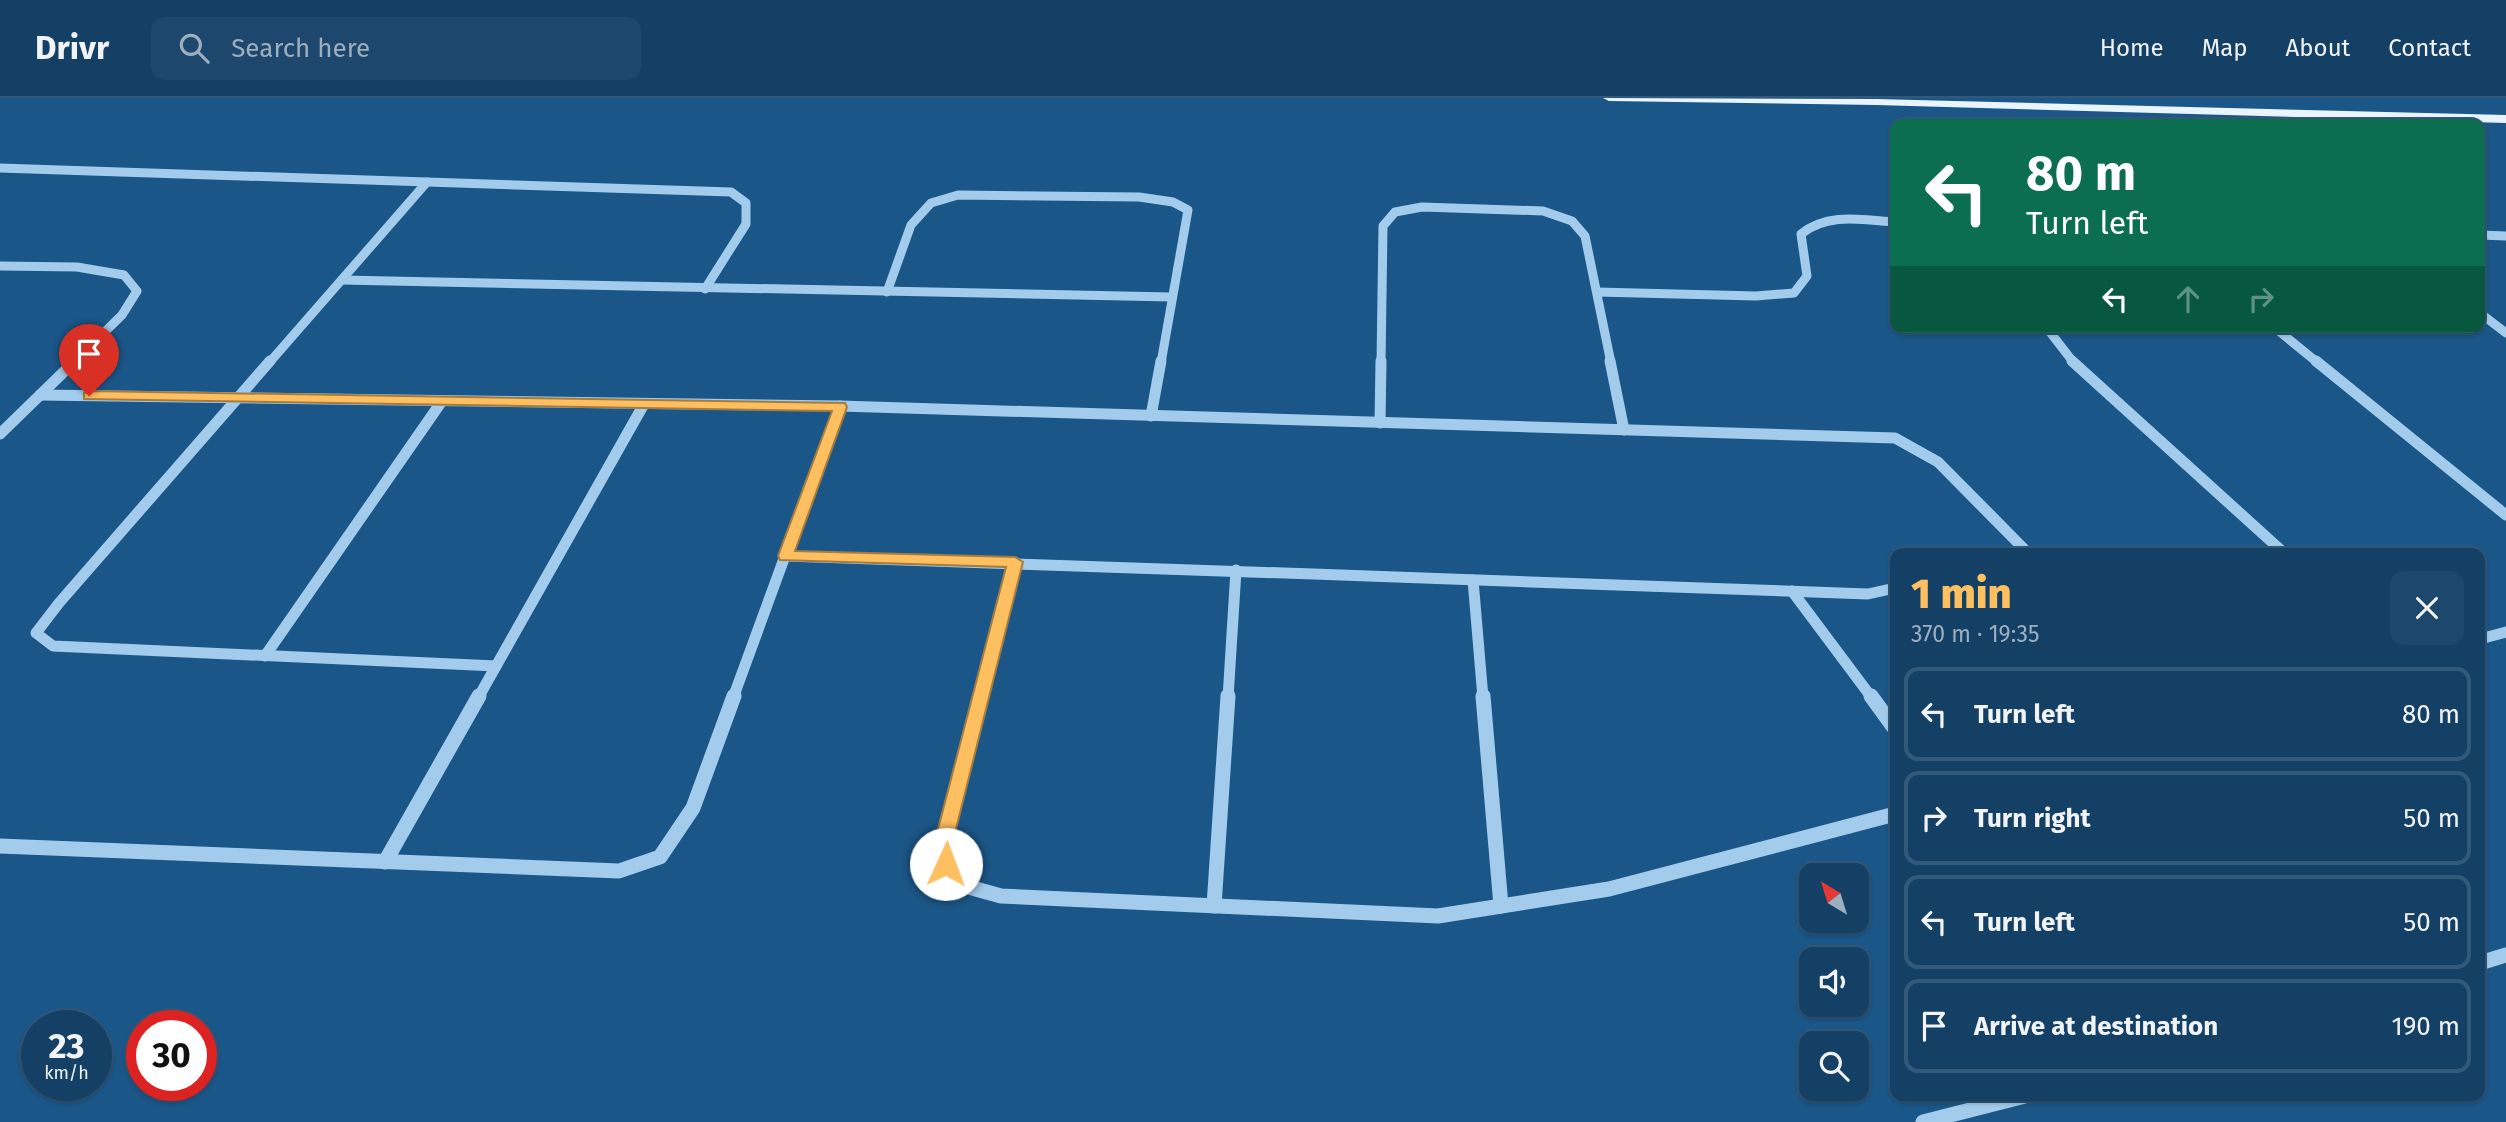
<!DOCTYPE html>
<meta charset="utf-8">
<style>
body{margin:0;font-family:"Fira Sans",sans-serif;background:#1d476c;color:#f1f3f6;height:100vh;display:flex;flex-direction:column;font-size:26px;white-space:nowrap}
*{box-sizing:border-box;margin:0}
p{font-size:23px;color:#9dafbf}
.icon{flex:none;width:38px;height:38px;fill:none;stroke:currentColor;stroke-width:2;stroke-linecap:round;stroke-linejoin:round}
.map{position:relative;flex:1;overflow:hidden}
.details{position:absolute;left:1890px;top:450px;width:595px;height:553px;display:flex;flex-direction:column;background:#144066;border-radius:14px;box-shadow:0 2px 5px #0004,0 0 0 2px #33597a}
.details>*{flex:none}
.top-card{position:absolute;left:1890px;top:21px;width:595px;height:214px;border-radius:14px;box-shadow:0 2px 5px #0004,0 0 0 2px #33597a;background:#0b6e4f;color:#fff;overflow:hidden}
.needle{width:46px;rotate:322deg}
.fabs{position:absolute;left:1799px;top:765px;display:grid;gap:14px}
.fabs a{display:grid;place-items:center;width:70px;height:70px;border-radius:14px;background:#144066;box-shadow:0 2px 5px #0004,0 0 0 2px #33597a;font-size:35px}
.speed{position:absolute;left:21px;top:912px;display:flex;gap:14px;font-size:35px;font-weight:700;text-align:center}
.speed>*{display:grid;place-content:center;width:91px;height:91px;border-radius:50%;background:#144066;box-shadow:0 2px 5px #0004,0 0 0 2px #33597a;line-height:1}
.speed small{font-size:18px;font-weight:400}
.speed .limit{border:10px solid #d22;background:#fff;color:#111}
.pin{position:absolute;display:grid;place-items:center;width:60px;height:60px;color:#fff;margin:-72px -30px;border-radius:50% 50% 50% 0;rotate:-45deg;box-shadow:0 0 7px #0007}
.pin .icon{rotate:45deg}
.me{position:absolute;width:77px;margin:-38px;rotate:2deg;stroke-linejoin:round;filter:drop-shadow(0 0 5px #0008)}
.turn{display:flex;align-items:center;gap:24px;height:147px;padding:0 21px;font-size:32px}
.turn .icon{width:91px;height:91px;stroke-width:2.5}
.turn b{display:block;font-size:49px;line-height:60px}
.lanes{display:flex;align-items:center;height:66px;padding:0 21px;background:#0003;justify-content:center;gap:35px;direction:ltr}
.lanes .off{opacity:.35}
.round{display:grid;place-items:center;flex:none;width:74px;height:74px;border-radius:14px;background:#1d476c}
.head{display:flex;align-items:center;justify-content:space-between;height:119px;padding:0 21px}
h1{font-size:42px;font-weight:800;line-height:52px;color:#febf60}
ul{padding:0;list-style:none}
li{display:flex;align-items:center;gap:21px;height:94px;margin:0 14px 10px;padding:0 7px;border:4px solid #33597a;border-radius:14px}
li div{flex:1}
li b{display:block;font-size:26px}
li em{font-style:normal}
header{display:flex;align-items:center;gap:42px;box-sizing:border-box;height:98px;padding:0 35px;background:#144066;border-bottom:2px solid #33597a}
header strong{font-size:33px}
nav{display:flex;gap:38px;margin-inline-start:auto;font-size:24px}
.search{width:490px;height:63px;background:#1d476c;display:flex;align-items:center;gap:18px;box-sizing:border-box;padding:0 24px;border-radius:14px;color:#9dafbf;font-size:26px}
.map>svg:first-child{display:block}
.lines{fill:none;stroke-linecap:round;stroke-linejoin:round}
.minor-far2{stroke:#a3ccec;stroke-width:9}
.minor-far1{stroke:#a3ccec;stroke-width:11}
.minor{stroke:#a3ccec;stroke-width:15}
.major{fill:#e9f4ff;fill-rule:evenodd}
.route{fill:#febf60;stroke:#a57c3e;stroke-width:2}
</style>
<header>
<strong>Drivr</strong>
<div class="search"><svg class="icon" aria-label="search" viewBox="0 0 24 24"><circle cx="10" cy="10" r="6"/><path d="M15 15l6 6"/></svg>Search here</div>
<nav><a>Home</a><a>Map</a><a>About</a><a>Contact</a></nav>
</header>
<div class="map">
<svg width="2506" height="1024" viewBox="0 0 2506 1024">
<rect width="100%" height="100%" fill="#1b5688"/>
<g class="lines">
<g class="minor-far2">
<path d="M0,70l731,24 15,11v21l-41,65"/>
<path d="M2480,137l26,1"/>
<path d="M0,168l77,1 47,8 13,16 -15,24 -49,48"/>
<path d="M342,182l829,17"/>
<path d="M887,194l24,-67 20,-22 27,-8 181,2 34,5 15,8 -27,153"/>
<path d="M1597,194l159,4 38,-3 13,-17 -6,-42c27,-22 62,-14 94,-12"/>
<path d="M2480,215l26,20"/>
<path d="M2046,229l28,36"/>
<path d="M2274,229l44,36"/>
<path d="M269,265l158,-181"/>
<path d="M1381,265l2,-137 12,-14 27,-5 121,4 29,10 13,15 26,127"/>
</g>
<g class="minor-far1">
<path d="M270,263l-211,242 -23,30 17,13 443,20"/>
<path d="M1610,263l14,69"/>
<path d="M2072,263l212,192"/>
<path d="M2316,263l190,154"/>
<path d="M40,297l800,11 1055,32 43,24 90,91"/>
<path d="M1151,318l10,-55"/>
<path d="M1380,325l1,-62"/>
<path d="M0,336l75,-73"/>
<path d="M786,458c361,10 721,27 1082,38l27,-6"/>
<path d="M1473,482l10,118"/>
<path d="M1792,493l80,107"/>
<path d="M2480,541l26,-7"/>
<path d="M265,558l177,-255"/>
<path d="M478,600l166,-294"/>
<path d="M733,600l107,-292"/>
<path d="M980,600l35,-136"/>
<path d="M1228,600l8,-128"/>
</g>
<g class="minor">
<path d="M981,598l-34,133 -1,35 19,22 36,10 437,20 171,-27 286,-75"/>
<path d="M1483,598l18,210"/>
<path d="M1871,598l24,33"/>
<path d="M0,748l619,25 41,-14 33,-49 41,-112"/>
<path d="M385,764l94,-166"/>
<path d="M1214,808l14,-210"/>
<path d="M2480,865l26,-8"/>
<path d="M1923,1024l102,-26"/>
</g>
<path class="major" d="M1603,0l273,1 630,16v8l-630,-18 -267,-4z"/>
</g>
<path class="route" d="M89,293l756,12 2,4 -52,144 220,6 8,5 -67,267 -1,35 -2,6 -7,2 -7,-2 -2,-6 1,-35 68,-262 -226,-7 -2,-4 54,-145 -748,-12v-6z"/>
</svg>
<div class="fabs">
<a><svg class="needle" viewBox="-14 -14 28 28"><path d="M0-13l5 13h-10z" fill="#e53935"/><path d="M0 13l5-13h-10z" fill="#9dafbf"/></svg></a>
<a><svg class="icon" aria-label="sound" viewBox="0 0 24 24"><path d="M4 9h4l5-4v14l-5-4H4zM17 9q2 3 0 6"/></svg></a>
<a><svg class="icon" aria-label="search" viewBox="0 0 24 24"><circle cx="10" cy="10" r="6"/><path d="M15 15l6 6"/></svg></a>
</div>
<div class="speed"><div>23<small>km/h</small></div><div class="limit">30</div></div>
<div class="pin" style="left:89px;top:298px;background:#d93025"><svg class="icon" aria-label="arrive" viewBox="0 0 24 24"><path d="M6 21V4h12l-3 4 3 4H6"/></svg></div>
<svg class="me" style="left:946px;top:766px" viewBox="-20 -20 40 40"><circle r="19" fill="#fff"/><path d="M0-13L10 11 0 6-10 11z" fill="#febf60"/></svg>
<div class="top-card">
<div class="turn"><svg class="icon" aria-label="left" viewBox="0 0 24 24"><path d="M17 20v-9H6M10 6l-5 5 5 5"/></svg><div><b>80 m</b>Turn left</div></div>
<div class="lanes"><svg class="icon" aria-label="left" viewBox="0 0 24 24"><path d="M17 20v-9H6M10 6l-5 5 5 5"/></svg><svg class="icon off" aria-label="ahead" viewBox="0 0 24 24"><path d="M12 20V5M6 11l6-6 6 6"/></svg><svg class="icon off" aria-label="right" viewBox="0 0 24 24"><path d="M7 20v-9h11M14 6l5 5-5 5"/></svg></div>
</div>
<section class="details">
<div class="head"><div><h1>1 min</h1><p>370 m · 19:35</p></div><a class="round"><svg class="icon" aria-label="close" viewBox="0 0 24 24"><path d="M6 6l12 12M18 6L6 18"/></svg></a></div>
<ul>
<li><svg class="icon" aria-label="left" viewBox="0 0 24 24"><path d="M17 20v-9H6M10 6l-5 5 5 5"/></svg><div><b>Turn left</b></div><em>80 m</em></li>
<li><svg class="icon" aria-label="right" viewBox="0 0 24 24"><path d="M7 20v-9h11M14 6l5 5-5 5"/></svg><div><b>Turn right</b></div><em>50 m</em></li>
<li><svg class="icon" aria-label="left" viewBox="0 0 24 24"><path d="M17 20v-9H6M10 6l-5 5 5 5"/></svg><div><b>Turn left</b></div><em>50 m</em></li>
<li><svg class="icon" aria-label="arrive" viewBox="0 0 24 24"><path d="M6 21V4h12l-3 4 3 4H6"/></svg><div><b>Arrive at destination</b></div><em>190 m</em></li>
</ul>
</section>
</div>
